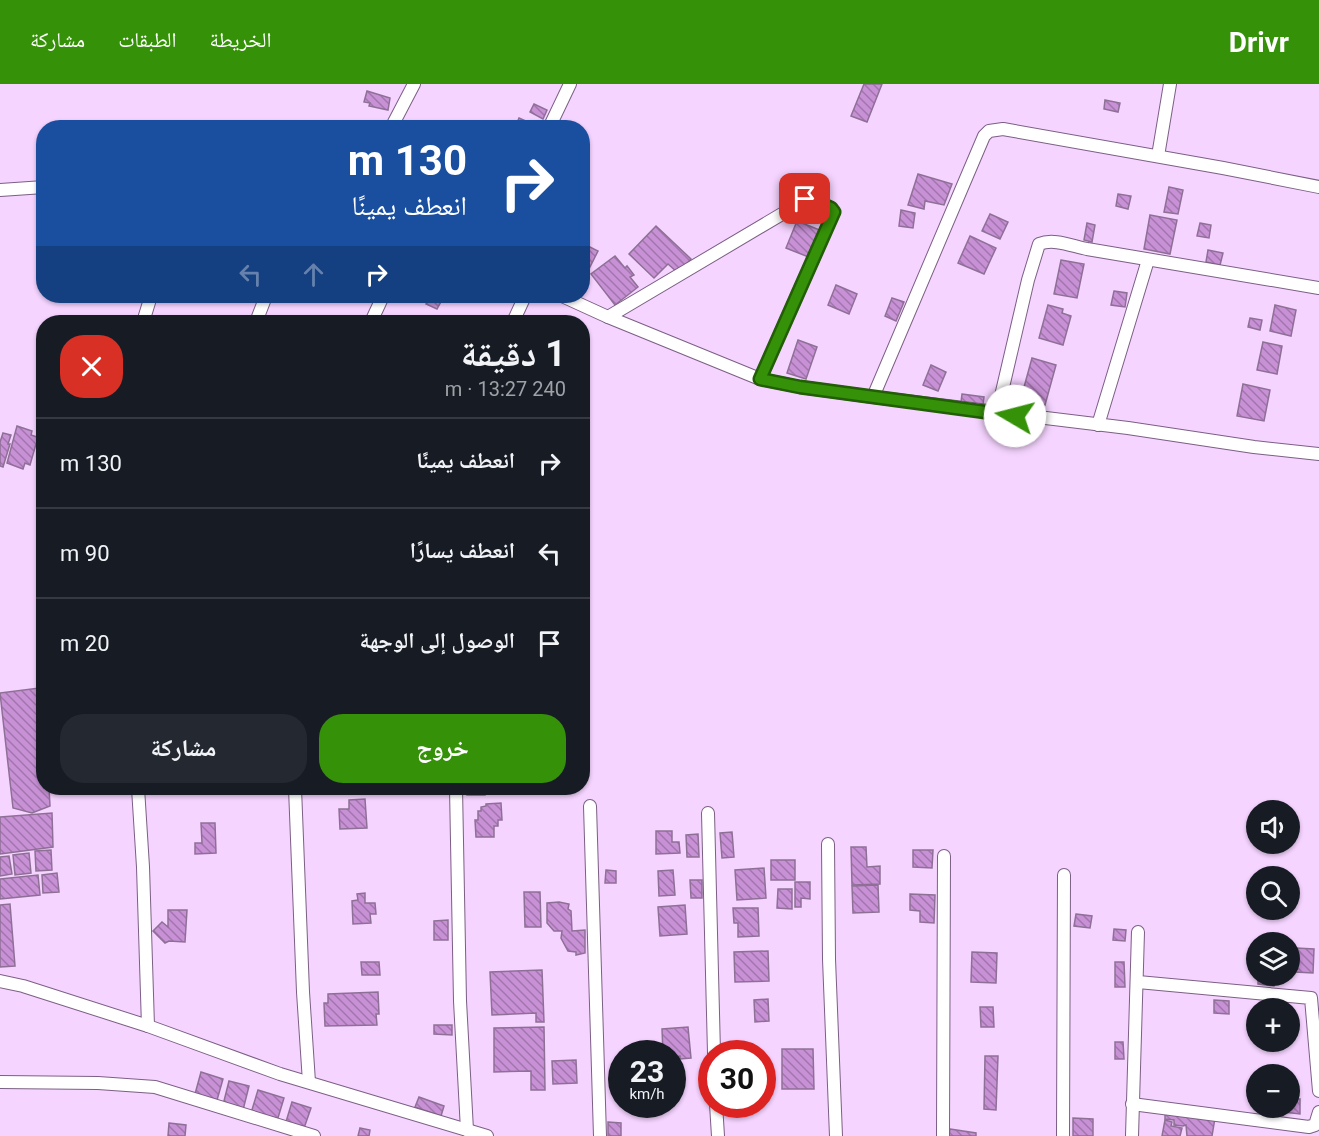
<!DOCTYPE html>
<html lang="ar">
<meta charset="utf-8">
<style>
body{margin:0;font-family:Roboto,"Noto Naskh Arabic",sans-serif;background:#242831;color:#f1f3f6;direction:rtl;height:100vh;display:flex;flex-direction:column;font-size:22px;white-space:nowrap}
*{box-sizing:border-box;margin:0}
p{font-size:20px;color:#9ea1a6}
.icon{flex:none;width:33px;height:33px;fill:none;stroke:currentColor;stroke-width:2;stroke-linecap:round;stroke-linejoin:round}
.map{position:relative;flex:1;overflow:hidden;direction:ltr}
.drawer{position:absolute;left:36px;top:231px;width:554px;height:480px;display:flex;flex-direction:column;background:#171b24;border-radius:24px;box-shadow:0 2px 4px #0004;direction:rtl}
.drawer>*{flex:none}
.guide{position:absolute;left:36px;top:36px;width:554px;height:183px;border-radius:24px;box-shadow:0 2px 4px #0004;direction:rtl;background:#1a4fa0;color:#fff;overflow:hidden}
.buttons{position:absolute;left:1246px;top:716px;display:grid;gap:12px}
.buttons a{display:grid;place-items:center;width:54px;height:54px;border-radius:50%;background:#171b24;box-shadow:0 2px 4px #0004;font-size:30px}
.speed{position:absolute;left:608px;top:956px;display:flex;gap:12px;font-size:30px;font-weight:700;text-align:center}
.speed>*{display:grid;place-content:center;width:78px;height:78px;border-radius:50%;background:#171b24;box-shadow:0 2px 4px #0004;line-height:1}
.speed small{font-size:15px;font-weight:400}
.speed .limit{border:9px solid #d22;background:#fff;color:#111}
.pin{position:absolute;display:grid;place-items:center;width:51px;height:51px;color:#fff;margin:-26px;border-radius:12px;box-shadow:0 3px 9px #0006}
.me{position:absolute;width:66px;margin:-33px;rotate:278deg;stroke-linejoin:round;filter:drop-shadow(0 0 4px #0008)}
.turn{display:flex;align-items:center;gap:21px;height:126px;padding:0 24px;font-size:27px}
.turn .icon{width:78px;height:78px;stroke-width:2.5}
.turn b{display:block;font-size:42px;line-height:51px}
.lanes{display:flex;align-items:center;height:57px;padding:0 24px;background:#0003;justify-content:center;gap:30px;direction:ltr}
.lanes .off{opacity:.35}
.round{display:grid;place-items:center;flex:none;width:63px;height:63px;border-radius:24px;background:#242831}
.head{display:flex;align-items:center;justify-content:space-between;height:102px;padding:0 24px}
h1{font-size:36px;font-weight:700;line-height:45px}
.button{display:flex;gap:12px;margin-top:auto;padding:12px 24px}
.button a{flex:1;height:69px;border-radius:24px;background:#359107;color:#fff;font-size:24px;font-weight:700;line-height:69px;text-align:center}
.button a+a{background:#242831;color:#f1f3f6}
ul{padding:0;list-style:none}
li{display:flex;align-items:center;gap:18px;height:90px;padding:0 24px;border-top:2px solid #363941}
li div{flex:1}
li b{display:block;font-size:22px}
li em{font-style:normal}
header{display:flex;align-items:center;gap:36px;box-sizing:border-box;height:84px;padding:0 30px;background:#359107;color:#fff}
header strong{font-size:28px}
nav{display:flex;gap:33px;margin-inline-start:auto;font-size:21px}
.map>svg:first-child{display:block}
.building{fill:url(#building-back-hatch);stroke:#8e7096;stroke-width:1.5}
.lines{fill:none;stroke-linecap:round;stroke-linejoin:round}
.minor-casing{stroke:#7c5f84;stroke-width:14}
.minor{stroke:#fff;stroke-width:12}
.route-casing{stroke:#225e05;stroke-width:15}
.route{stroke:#359107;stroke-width:10}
</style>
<header>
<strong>Drivr</strong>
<nav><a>الخريطة</a><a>الطبقات</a><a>مشاركة</a></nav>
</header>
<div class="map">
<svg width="1319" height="1052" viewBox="0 0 1319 1052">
<defs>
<pattern id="building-back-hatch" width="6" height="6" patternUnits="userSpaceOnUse" patternTransform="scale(1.5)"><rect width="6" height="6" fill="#c891d6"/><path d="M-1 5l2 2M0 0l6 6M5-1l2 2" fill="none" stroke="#a275ad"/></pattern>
</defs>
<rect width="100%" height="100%" fill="#f5d4ff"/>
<g class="building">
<path d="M864,0h18l-15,38 -16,-6z"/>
<path d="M367,7l23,7 -2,12 -19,-4 1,-3 -6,-1z"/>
<path d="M1105,16l15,3 -2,9 -14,-3z"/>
<path d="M534,20l13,6 -4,9 -13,-7z"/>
<path d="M519,34l18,8 -1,2h-21z"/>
<path d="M918,90l34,10 -8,21 -19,-4 -1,8 -16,-4z"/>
<path d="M1169,103l14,3 -5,24 -14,-2z"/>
<path d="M1118,110l13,2 -3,13 -12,-3z"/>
<path d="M901,126l14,3 -2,15 -14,-2z"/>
<path d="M990,130l18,8 -8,17 -18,-8z"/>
<path d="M1150,131l27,5 -7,34 -26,-5z"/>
<path d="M797,137l25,10 -11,27 -25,-10z"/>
<path d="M1087,139l8,2 -3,17 -8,-2z"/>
<path d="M1200,139l11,2 -2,13 -12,-2z"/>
<path d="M656,142l35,33 -13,14 -10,-9 -14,14 -25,-24z"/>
<path d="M970,152l26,12 -12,26 -26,-11z"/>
<path d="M582,159l16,8 -10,20 -6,-4z"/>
<path d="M1208,166l15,3 -3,12 -14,-3z"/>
<path d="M615,172l10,12 2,-2 7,9 -4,2 8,10 -23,18 -24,-31z"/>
<path d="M1061,176l23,4 -7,34 -23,-4z"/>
<path d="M836,201l21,9 -8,20 -21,-9z"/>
<path d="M1114,207l13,2 -2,14 -14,-2z"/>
<path d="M415,212h29l-7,13 -11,-5 2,-3z"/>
<path d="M892,214l12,4 -8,19 -11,-5z"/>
<path d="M1048,221l15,4 -1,4 9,3 -8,29 -24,-7z"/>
<path d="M1275,221l21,5 -5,26 -21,-5z"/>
<path d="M1250,234l12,2 -2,10 -12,-3z"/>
<path d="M798,256l19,7 -11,32 -19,-6z"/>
<path d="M1263,258l19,4 -5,28 -20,-4z"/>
<path d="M1032,274l24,7 -11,40 -24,-7z"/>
<path d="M931,281l15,7 -8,19 -15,-6z"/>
<path d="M1243,300l27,6 -6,31 -27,-5z"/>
<path d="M962,310l22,3 -1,8 -22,-3z"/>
<path d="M17,342l15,5 -1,4 12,4 -2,7 -5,-2 -6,21 -5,-2 -2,6 -16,-6z"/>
<path d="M3,349l8,2 -3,9h2l-7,23 -3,-1v-24z"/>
<path d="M39,604l5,45v55h5l1,18 -18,7 -19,-5 -13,-115z"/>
<rect x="467" y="704" width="18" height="7"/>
<path d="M365,715l2,29 -27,1 -1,-20h10v-9z"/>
<path d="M501,719l1,17h-4v6h-4v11h-18l-1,-17h3v-9h3v-4l5,-1v-2z"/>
<path d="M52,729l1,34 -53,7v-37z"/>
<path d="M201,739h14l1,30 -21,1v-11h7z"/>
<path d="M656,747h16v11h7l1,11 -24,1z"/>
<path d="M732,748l2,25 -12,1 -2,-25z"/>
<path d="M698,750l1,23h-12l-1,-22z"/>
<path d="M851,763h15l1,20 13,-1v18l-28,1z"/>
<path d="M51,766l1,20 -16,1 -1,-20z"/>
<path d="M913,766h20l-1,18 -19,-1z"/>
<path d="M29,769l2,20 -16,2 -2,-20z"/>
<path d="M9,772l3,18 -12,2v-19z"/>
<rect x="771" y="776" width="24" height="20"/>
<path d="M764,784l2,30 -29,2 -2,-30z"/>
<path d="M606,786l10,1v12h-11z"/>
<path d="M673,786l2,25 -16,1 -1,-25z"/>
<path d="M57,789l2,19 -16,1 -1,-18z"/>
<path d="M38,791l2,20 -40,4v-20z"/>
<path d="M690,796h12v18h-11z"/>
<path d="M795,798h15v17l-9,-1v9h-6z"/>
<path d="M878,801l1,27 -26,1 -1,-27z"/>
<path d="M778,805h14v20l-15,-1z"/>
<path d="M524,808h16l1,35h-16z"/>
<path d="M365,809v10h10l1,11h-6l1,9 -18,1 -1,-23 6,-1 -1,-6z"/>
<path d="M910,810l25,1 -1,28 -14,-1v-11l-10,-1z"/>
<path d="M559,818l10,2 -1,5 3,2 1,20 13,-1v23l-9,2v-3l-8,-1 -7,-13 1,-7h-8l-7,-8v-20z"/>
<path d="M10,820l5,62 -15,1v-62z"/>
<path d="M685,821l2,29 -27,2 -2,-29z"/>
<path d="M733,824h25l1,28 -21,1v-14h-4z"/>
<path d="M168,826h19l-2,32 -16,-1 -4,2 -12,-12 9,-9 6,5z"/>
<path d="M1076,830l16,2 -2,12 -16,-2z"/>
<path d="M448,836v20h-14v-19z"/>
<path d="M1114,845l12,1 -1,11 -12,-1z"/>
<path d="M1296,864l18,1 -1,24 -18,-1z"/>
<path d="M768,867l1,30 -34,1 -1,-30z"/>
<path d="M972,868l25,1 -1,30 -25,-1z"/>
<path d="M361,878h18l1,13h-18z"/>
<path d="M1115,878h9l1,25h-10z"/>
<path d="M542,886l2,52h-8v-9l-44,2 -2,-43z"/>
<path d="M1258,891h17l-1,11 -16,-2z"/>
<path d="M378,908l1,22h-3l1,11 -52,1 -1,-23h4v-9z"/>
<path d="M768,915l1,22 -14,1 -1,-22z"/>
<path d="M1214,916l15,1v13l-15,-1z"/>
<path d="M980,923h13l1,20h-13z"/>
<path d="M434,941h18v10l-18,-1z"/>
<path d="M544,943l1,63h-14v-19l-37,1v-44z"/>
<path d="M688,943l3,31 -11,1v-3l-8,1v-4h-9l-1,-24z"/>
<path d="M1115,958h8l1,17h-9z"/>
<path d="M782,965h31l1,40h-32z"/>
<path d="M985,972h13l-2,54 -12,-1z"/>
<path d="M576,976l1,23 -24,1 -1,-23z"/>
<path d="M201,988l22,7 -6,21 -22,-6z"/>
<path d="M229,997l20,5 -6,24 -20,-5z"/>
<path d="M258,1006l26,8 -7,23 -26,-8z"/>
<path d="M419,1013l25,9 -3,10 -26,-9z"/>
<path d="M1290,1015h10v15l-25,-3v-4h15z"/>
<path d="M292,1018l19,6 -8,23 -18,-6z"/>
<path d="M1165,1029l50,5 -3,18h-25l-1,-11 -3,1 -9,-1v-5l-9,-1z"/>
<path d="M1073,1034l20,1v17h-20z"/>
<path d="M1165,1036l7,2 -1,4 11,2 -2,8h-18z"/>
<path d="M608,1038l13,1v13h-13z"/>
<path d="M169,1039l17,2 -1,11h-17z"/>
<path d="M360,1044l10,2 -1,6h-11z"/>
<path d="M950,1045l26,4v3h-27z"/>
</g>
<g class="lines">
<defs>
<g id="minor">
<path d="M391,44l23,-44"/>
<path d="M549,44l21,-44"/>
<path d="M1158,72l12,-72"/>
<path d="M0,106l44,-3"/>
<path d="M562,212l46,21 152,62 40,8 73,10 255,31 126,19 65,7"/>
<path d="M608,233l201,-119 22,10 3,4 -74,167"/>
<path d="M143,238l8,-26"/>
<path d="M256,238l10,-26"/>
<path d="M371,238l12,-26"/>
<path d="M513,238l12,-26"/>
<path d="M873,313l111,-261 5,-5 14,-2 220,39 96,19"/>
<path d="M997,329l31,-133 11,-36c15,-6 33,2 48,5l232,39"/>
<path d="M1098,341l50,-165"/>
<path d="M295,704l8,204 6,90"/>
<path d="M456,704l4,213 7,129"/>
<path d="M590,722l10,330"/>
<path d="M708,729l6,240"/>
<path d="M828,760l1,115 7,177"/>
<path d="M0,897l23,5 125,40 -5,-159 -5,-79"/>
<path d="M1138,898l173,16 8,93"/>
<path d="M148,942l132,48 207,62"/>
<path d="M0,998l98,1 57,4 159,49"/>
<path d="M716,1020l2,32"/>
<path d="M1132,1020l177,23 6,-2 4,-13"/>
<path d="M943,1052l1,-280"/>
<path d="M1063,1052l1,-261"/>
<path d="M1132,1052l6,-204"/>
</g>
</defs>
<use href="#minor" class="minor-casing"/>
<use href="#minor" class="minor"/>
</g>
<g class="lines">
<defs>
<path id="route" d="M805,115l4,-1 22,10 3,4 -74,167 40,8 215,29"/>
</defs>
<use href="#route" class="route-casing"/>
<use href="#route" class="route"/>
</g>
</svg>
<div class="buttons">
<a><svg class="icon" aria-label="sound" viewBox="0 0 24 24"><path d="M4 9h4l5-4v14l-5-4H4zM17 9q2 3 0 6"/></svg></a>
<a><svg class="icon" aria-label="search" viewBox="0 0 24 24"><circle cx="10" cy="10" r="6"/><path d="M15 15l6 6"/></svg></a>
<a><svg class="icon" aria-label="layers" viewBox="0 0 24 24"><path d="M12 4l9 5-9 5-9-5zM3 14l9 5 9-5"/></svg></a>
<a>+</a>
<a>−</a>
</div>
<div class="speed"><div>23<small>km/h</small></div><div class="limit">30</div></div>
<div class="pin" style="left:805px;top:115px;background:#d93025"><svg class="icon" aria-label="arrive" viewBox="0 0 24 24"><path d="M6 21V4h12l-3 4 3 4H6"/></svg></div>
<svg class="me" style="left:1015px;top:332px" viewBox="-20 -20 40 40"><circle r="19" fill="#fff"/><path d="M0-13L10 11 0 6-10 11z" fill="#359107"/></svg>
<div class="guide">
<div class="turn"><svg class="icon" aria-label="right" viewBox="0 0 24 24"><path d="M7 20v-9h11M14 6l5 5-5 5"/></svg><div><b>130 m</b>انعطف يمينًا</div></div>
<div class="lanes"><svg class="icon off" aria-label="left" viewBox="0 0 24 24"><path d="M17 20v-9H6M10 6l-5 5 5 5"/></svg><svg class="icon off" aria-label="ahead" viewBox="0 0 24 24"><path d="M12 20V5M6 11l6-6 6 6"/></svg><svg class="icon" aria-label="right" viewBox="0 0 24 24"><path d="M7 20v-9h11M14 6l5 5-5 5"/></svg></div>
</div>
<section class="drawer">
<div class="head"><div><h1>1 دقيقة</h1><p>240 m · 13:27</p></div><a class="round" style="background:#d93025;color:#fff"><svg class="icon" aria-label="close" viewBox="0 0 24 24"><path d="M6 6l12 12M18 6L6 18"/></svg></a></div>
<ul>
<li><svg class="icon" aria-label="right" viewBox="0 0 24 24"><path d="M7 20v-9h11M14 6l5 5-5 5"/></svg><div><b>انعطف يمينًا</b></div><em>130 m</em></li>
<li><svg class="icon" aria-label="left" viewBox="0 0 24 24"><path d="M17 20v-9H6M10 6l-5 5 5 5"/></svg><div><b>انعطف يسارًا</b></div><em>90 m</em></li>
<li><svg class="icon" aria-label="arrive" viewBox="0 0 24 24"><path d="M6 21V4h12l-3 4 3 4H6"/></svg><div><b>الوصول إلى الوجهة</b></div><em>20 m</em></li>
</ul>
<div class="button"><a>خروج</a><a>مشاركة</a></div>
</section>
</div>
